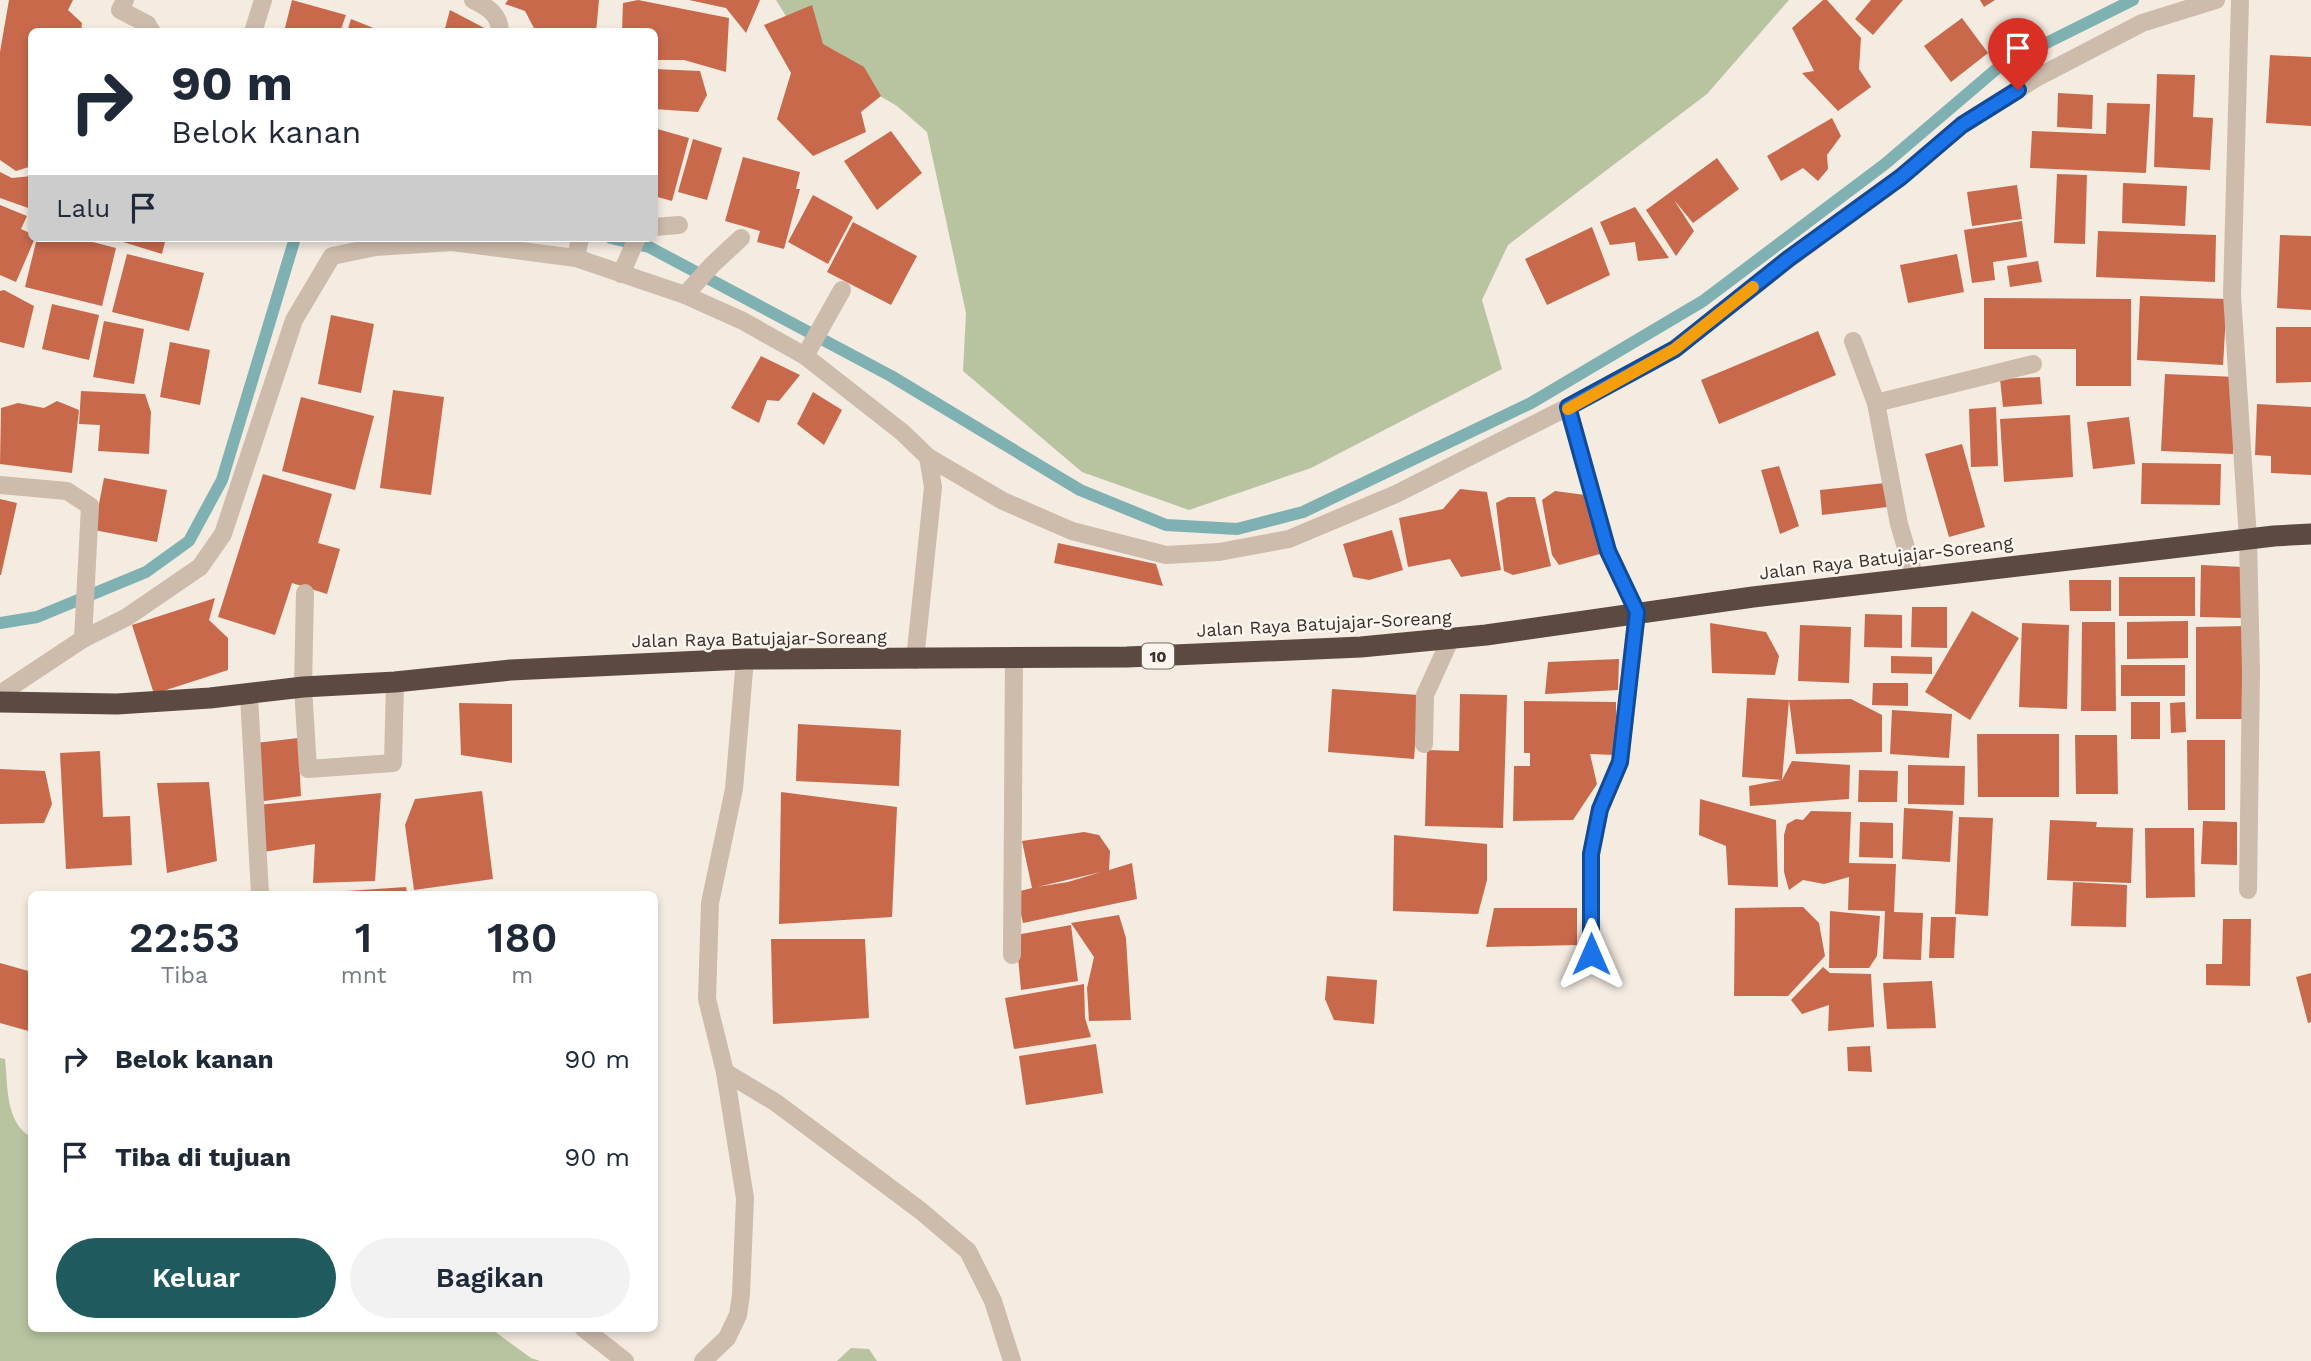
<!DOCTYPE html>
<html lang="id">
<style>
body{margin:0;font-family:"Work Sans",sans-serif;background:#f2f2f3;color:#1f2937;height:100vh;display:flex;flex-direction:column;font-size:26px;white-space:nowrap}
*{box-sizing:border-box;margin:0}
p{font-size:23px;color:#747a83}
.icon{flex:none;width:38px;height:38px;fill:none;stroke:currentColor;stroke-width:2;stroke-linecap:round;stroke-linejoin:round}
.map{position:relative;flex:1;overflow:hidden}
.details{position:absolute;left:28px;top:891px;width:630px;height:441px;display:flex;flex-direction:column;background:#fff;border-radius:10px;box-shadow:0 4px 10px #0003}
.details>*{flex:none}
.guide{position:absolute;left:28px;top:28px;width:630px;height:214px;border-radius:10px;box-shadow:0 4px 10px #0003;background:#fff;color:#1f2937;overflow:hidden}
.pin{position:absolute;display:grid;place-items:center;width:60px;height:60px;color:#fff;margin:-72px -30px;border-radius:50% 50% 50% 0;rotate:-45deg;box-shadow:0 0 7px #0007}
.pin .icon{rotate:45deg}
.me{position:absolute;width:77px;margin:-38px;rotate:0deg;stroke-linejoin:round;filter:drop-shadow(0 0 5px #0008)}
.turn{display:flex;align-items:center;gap:24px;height:147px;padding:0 28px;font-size:32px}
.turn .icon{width:91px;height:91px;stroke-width:2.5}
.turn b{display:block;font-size:49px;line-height:60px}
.then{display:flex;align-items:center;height:66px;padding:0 28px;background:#0003;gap:14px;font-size:26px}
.eta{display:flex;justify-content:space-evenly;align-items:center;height:119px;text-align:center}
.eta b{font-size:42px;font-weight:600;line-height:49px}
.primary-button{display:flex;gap:14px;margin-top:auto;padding:14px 28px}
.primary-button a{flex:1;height:80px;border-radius:42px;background:#1f5a5e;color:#fff;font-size:28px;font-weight:600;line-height:80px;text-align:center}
.primary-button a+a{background:#f2f2f3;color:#1f2937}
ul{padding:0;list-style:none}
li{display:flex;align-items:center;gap:21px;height:98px;padding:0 28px}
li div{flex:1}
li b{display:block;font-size:26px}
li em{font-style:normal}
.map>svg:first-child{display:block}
.green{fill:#b8c4a0}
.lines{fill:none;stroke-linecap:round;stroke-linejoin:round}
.stream{stroke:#7fb0b2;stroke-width:12}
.building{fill:#c8694b;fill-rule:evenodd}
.lane{stroke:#cdbbac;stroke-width:18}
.street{stroke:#cdbbac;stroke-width:18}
.highway{stroke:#5c4a42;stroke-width:21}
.route-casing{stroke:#114b97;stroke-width:18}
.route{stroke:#1a73e8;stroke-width:12}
.slow{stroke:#f59e0b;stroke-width:12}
.labels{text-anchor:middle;stroke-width:5;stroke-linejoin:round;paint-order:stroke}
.shield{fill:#fbf5ee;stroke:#756b66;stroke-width:2}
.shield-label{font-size:16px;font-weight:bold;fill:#3b302b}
.street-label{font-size:18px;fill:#3b302b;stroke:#fbf5ee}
</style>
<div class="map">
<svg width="2311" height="1361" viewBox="0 0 2311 1361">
<rect width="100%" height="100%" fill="#f4ebe1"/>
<g class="green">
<path d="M776,0h1013l-82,94 -199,151 -26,55 20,69 -191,99 -122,42 -107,-38 -119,-101 3,-58 -39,-181 -30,-26 -87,-51z"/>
<path d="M0,1058l5,1c3,27 0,63 26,78l1,191h458l41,30 9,3h-540z"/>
<path d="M851,1348l18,1 8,12h-40z"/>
</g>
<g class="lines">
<g class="stream">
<path d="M611,238l38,9 242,129 189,114 86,35 71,4 66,-17 228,-109 172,-102 182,-137 115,-98 133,-66"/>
<path d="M0,623l37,-6 109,-45 43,-31 33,-61 73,-242"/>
</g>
</g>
<g class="building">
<path d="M9,0h64l-5,10 14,13 -1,9h-49v134l-16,5 -16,-11v-108z"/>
<path d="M292,0l54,15 -6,17h-56z"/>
<path d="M508,0h91l-3,32h-60l-11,-21 -20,-7z"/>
<path d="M638,0l91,18 -3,54 -42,-12h-30v-28h-32l1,-29z"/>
<path d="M689,0h71l-14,33 -20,-25z"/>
<path d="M1823,0h4l34,38 -2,31 12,18 -33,24 -36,-38 12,-2 -22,-43z"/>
<path d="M1871,0h32l-30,35 -18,-16z"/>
<path d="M1980,0h15l-11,7z"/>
<path d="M812,5l11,39 41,23 17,29 -20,16 5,20 -53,24 -36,-37 14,-46 -27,-48z"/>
<path d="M450,10l42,22h-48z"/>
<path d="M1962,18l26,35 -37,29 -27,-36z"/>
<path d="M351,19l30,12v1h-34z"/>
<path d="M2270,55l41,2v69l-45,-3z"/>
<path d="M654,69l46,2 7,24 -9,17 -44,-3z"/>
<path d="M2157,74l38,1 -2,42 20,1 -3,52 -56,-3z"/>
<path d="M2058,93l35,2 -1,34 -35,-2z"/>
<path d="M2107,103l43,1 -4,69 -116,-5 2,-37 74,3z"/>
<path d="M1832,118l9,18 -14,19 1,14 -10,12 -15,-13 -22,13 -14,-25z"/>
<path d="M654,128l35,10 -17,63 -18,-5z"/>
<path d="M891,131l31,42 -45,37 -33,-49z"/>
<path d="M693,139l29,9 -15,52 -29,-8z"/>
<path d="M743,157l57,15 -4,17h4l-16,60 -27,-7 3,-11 -35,-10z"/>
<path d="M1717,158l22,31 -46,34 -19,-23 20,31 -18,25 -30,-46z"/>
<path d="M0,172l12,6 20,-2 -1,33 -31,-11z"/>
<path d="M2057,174l30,1 -2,69 -31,-1z"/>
<path d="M2123,183l64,3 -2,40 -63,-3z"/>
<path d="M2017,185l5,34 -50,7 -5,-34z"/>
<path d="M813,195l40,22 -25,47 -40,-22z"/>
<path d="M0,205l27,11 -6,13 11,5v4h3l-19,44 -16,-7z"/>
<path d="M1635,207l34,51 -31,3 -3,-19 -25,3 -10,-23z"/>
<path d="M2022,221l5,36 -34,5 2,18 -23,3 -8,-53z"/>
<path d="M853,222l64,34 -26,49 -64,-33z"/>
<path d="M1592,227l18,48 -63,30 -22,-46z"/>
<path d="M2098,231l118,4 -1,47 -119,-5z"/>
<path d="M2280,235l31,1v74l-34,-2z"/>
<path d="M37,238h40l39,10 -14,58 -77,-19z"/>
<path d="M110,238h56l-4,16z"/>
<path d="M127,254l77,19 -15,58 -77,-19z"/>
<path d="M1957,254l7,38 -56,11 -8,-38z"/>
<path d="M2038,261l4,21 -32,5 -3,-21z"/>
<path d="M4,290l30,16 -10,42 -24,-6v-51z"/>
<path d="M2140,296l87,3 -4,66 -86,-5z"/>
<path d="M1984,298l147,1v87h-55v-37h-92z"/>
<path d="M52,304l47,11 -10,45 -47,-11z"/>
<path d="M331,315l43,9 -13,69 -43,-9z"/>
<path d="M104,321l40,8 -10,55 -41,-7z"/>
<path d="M2276,327h35v55l-35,1z"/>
<path d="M1818,331l18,44 -117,49 -18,-44z"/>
<path d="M170,342l40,8 -10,55 -40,-8z"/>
<path d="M761,356l39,19 -21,26 -12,-1 -8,23 -28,-15z"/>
<path d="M2165,374l72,3 -4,77 -72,-3z"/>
<path d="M2040,377l2,27 -39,3 -3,-28z"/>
<path d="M393,390l51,7 -13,98 -51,-7z"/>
<path d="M81,391l64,3 6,18 -2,42 -51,-3 2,-26 -21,-1z"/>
<path d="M813,392l29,18 -18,35 -27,-21z"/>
<path d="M301,397l73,19 -19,74 -73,-19z"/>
<path d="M57,401l22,9 -7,63 -72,-9 1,-56 17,-5 26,5z"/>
<path d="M2257,404l54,3v68l-40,-2v-17l-16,-1z"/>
<path d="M1996,407l2,59 -27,1 -2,-58z"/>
<path d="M2070,415l3,62 -69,5 -4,-63z"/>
<path d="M2129,417l6,47 -42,5 -6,-47z"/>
<path d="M1962,444l23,83 -36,10 -24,-83z"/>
<path d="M2142,463l79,1 -1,41 -79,-1z"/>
<path d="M1779,466l20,60 -19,8 -19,-64z"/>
<path d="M263,474l69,20 -14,49 22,6 -13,45 -35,-11 -17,52 -57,-18z"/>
<path d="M104,478l63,12 -10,52 -63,-12z"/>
<path d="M1885,483l2,24 -65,8 -2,-25z"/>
<path d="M1460,489l27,3 14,78 -40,7 -11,-18 -42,8 -9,-49 44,-9z"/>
<path d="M1555,491l30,4 15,59 -41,11 -7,-10 -10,-55z"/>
<path d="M1508,497h27l16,69 -38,9 -9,-4 -8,-68z"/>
<path d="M0,499l17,4 -16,72h-1z"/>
<path d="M1392,530l11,40 -34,10 -16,-3 -10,-33z"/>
<path d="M1058,543l98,21 7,22 -109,-23z"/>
<path d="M2201,565l42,2 -1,51 -42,-1z"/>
<rect x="2119" y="577" width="76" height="39"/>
<path d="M2069,580h42v31h-41z"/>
<path d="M215,598l-6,22 19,18v32l-74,24 -22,-69z"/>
<path d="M1912,607h35v41l-36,-1z"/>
<path d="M1972,611l47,27 -49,82 -45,-28z"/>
<path d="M1865,614l37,1v33l-38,-1z"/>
<path d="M2188,621v37l-61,1v-37z"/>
<path d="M2082,622h33l1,89h-35z"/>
<path d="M1710,623l56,9 13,24 -4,19 -63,-2z"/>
<path d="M2022,623l47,2 -2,84 -48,-2z"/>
<path d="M1800,625l51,2 -2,56 -51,-2z"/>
<path d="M2246,626v93h-50v-92z"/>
<path d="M1891,656l41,1v17l-41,-1z"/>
<path d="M1619,659l-1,31 -73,4 3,-32z"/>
<rect x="2121" y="665" width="64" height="31"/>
<path d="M1873,683h35v23l-36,-1z"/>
<path d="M1332,689l87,6 -5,64 -86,-7z"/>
<path d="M1460,694l47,1 -4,133 -78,-2 2,-76 32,1z"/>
<path d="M1747,698l42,2 -7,80 -40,-3z"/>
<path d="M1851,699l31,16v37l-86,2 -7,-54z"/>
<path d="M1524,701l92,1v53l-26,-1 7,30 -24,36 -60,1 1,-55h16v-13h-6z"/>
<rect x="2131" y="702" width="29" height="37"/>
<path d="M2185,702l1,30 -15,1 -1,-30z"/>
<path d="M459,703l53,1v59l-51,-8z"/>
<path d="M1892,710l60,4 -3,44 -59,-4z"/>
<path d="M798,724l103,6 -2,56 -103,-5z"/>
<path d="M1977,734h82v63h-81z"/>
<path d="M2075,735h42l1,59h-42z"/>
<path d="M298,738l3,58 -44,6 -1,-59z"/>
<path d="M2187,740h38v70h-37z"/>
<path d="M100,751l3,66 27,-1 2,49 -66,4 -6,-116z"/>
<path d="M1792,761l58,4 -1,34 -99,7 -1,-20 33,-6z"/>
<path d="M1908,765l57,1 -1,39 -56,-1z"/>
<path d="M0,769l45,2 7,33 -8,19 -44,1z"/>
<path d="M1859,770l39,1 -1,31h-39z"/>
<path d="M209,782l8,79 -50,12 -10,-90z"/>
<path d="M482,791l11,88 -79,11 -9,-65 10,-26z"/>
<path d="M781,792l116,15 -5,110 -113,7z"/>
<path d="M381,793l-6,88 -62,2 2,-39 -52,8 -6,-47z"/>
<path d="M1700,799l76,21 2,67 -50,-2 -2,-39 -27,-11z"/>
<path d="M1904,808l49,3 -3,51 -48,-3z"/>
<path d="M1811,811l40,1 -2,51 47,1 -2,48 29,1 -2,47 -38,-1 2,-48 -37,-1 1,-33 -25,7 -21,-4 -14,10 -5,-18v-37l3,-11 9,-5 7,1z"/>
<path d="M1959,817l34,1 -5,98 -33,-2z"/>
<path d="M2050,820l47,2 -1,5 37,1 -2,55 -84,-3z"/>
<path d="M2203,821l34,1v43l-36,-1z"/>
<path d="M1860,822l33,1v35l-34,-1z"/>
<path d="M2145,828h49l1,69 -49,1z"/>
<path d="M1084,832l15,3 11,16 -1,19 23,-7 5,36 -114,24 -7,-31 16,-4 -10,-47zM1101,872l-33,10 -31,5z"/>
<path d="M1394,835l93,9v36l-9,34 -85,-3z"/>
<path d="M2073,882l54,3 -1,42 -55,-1z"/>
<path d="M406,887l1,7h-75v-2z"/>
<path d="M1803,907l16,16 6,33 -37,40h-54l1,-88z"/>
<path d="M1494,908h83v37l-91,2z"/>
<path d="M1830,911l50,5 -3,40 -8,12h-40z"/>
<path d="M1119,915l7,23 5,82 -42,1 -2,-33 7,-31 -23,-34z"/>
<path d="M1931,917h25l-2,41h-25z"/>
<path d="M2223,919h28l-1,67 -44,-1v-21h16z"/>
<path d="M1071,925l7,56 -57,9 -5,-55z"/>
<path d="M771,939h94l4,79 -96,6z"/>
<path d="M0,963l32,9v60l-32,-9z"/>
<path d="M1823,967l7,6 41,1 3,53 -46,4 1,-26 -27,9 -11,-14z"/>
<path d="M2311,973v49l-3,1 -12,-46z"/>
<path d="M1327,976l50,4 -3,44 -40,-4 -9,-21z"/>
<path d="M1932,981l4,47 -49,1 -4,-46z"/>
<path d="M1084,984l1,34 6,19 -77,12 -9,-51z"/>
<path d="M1096,1044l7,49 -77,12 -7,-49z"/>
<path d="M1870,1046l2,26 -24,-1 -1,-24z"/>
</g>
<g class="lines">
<g class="lane">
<path d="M654,227l25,-2"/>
<path d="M576,258l4,-20"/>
<path d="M621,274l16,-36"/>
<path d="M685,295l27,-30 29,-27"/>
<path d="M805,356l37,-66"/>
<path d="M303,687l5,82 85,-6 2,-81"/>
<path d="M1012,955l2,-297"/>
</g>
<g class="street">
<path d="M125,0l-5,10 27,14 5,8"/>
<path d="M473,0c14,7 27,14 27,32"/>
<path d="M2240,0l-8,295 16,244 3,133 -3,218"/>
<path d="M253,32l10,-32"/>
<path d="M1853,341l23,62 23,121 16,54"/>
<path d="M1876,403l157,-39"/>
<path d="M1568,407l40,144 29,61 -17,150 -20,47 -9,45v100"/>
<path d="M928,457l75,44 69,30 94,24 53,-3 70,-13 107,-45 172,-87 107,-58 114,-90 112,-82 61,-52 74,-47 106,-55 74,-23"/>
<path d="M0,485l67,6 23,15 -7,133"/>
<path d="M745,659l-11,130 -24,114 -3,96 18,73 50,30 146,109 47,40 25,50 19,60"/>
<path d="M303,687l2,-94"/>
<path d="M0,694l83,-55 44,-22 73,-50 23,-33 71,-214 38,-64 44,-9 76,-5 124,16 109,37 58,26 62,35 97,76 26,25 5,30 -18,173"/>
<path d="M249,696l11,198"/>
<path d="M1424,744l1,-49 25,-55"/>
<path d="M583,1328l42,33"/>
<path d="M703,1361l24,-23 11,-23 3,-20 4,-97 -20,-126"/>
</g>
<path class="highway" d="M0,702l117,2 93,-6 93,-11 92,-5 116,-12 234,-11 382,-2 234,-10 125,-12 267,-38 521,-61 37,-2"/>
</g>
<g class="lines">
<defs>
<path id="route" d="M1591,954v-100l9,-45 20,-47 17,-150 -29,-61 -40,-144 107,-58 113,-90 113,-82 61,-52 56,-35"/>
</defs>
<use href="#route" class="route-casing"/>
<use href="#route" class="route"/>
<path class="slow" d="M1568,409l107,-60 78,-62"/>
</g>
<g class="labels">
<rect class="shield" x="1142" y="643.5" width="32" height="25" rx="5"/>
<g class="shield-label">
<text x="1158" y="662">10</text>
</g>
<g class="street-label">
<text transform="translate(1886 558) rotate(-7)" y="6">Jalan Raya Batujajar-Soreang</text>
<text transform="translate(1324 624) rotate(-3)" y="6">Jalan Raya Batujajar-Soreang</text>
<text transform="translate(759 639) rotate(-1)" y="6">Jalan Raya Batujajar-Soreang</text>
</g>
</g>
</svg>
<div class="pin" style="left:2018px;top:90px;background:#d93025"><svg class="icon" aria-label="arrive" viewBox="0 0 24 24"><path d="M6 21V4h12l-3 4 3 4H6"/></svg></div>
<svg class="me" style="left:1591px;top:954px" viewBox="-20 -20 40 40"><path d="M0-17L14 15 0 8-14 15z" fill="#1a73e8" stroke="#fff" stroke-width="4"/></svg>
<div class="guide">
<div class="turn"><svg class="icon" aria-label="right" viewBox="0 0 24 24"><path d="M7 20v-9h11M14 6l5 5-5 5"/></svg><div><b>90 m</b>Belok kanan</div></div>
<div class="then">Lalu<svg class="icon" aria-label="arrive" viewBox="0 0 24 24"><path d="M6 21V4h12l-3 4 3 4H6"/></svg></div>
</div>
<section class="details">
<div class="eta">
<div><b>22:53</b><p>Tiba</p></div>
<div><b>1</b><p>mnt</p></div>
<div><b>180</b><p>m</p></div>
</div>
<ul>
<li><svg class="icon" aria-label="right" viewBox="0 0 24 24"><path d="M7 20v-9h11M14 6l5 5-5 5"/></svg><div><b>Belok kanan</b></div><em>90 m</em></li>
<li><svg class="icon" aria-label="arrive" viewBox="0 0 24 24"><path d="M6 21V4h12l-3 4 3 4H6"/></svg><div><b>Tiba di tujuan</b></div><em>90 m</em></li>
</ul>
<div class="primary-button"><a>Keluar</a><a>Bagikan</a></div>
</section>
</div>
